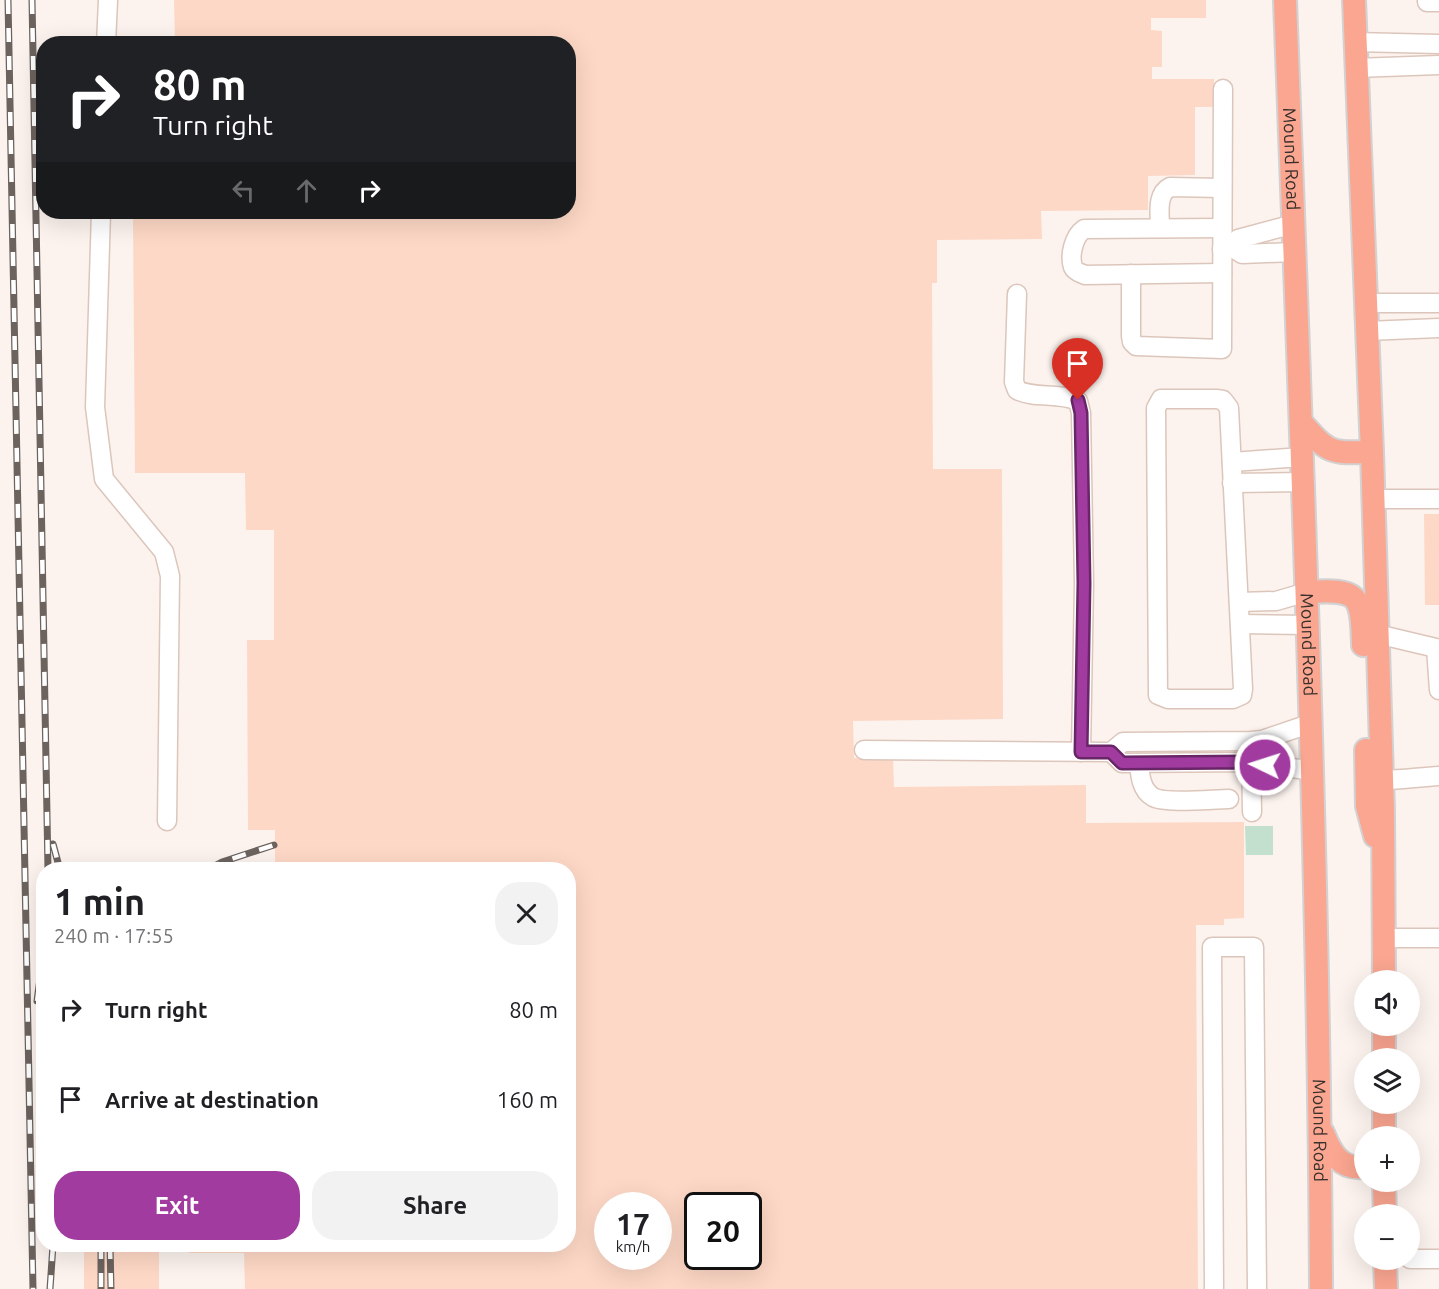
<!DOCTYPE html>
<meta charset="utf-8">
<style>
body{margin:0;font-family:Ubuntu,sans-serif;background:#f2f2f2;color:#202124;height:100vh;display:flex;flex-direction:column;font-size:22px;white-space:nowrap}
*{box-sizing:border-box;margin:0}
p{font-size:20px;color:#757577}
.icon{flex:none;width:33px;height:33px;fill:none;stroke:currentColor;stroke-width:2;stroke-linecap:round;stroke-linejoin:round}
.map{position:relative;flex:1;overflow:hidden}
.sheet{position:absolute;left:36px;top:862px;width:540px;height:390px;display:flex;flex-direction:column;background:#fff;border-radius:24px;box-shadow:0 6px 24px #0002}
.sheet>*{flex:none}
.banner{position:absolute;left:36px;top:36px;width:540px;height:183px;border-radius:24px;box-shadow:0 6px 24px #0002;background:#202124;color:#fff;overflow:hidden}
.buttons{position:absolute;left:1354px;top:970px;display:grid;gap:12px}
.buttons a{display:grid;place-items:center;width:66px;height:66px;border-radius:50%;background:#fff;box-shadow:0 6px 24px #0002;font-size:30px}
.speed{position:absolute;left:594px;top:1192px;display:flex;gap:12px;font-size:30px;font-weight:700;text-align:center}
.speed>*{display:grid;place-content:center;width:78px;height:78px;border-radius:50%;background:#fff;box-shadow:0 6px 24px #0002;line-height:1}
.speed small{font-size:15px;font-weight:400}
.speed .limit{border:3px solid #111;border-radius:9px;background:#fff;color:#111}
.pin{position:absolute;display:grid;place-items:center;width:51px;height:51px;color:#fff;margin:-62px -26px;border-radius:50% 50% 50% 0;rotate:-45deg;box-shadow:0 0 6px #0007}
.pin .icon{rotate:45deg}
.me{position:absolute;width:66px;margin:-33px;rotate:274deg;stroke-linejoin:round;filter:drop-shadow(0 0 4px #0008)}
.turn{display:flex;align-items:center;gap:21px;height:126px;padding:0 18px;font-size:27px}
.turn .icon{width:78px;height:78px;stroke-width:2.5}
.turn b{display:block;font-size:42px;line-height:51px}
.lanes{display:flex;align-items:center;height:57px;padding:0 18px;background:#0003;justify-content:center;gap:30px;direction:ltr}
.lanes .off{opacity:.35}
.round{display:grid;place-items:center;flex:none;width:63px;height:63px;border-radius:24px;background:#f2f2f2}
.head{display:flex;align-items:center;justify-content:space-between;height:102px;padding:0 18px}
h1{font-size:36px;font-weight:600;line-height:45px}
.cta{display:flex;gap:12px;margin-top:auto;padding:12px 18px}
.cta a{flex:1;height:69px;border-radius:24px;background:#a13b9f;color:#fff;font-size:24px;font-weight:600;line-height:69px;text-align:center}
.cta a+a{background:#f2f2f2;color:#202124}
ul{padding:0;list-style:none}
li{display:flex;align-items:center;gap:18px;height:90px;padding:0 18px}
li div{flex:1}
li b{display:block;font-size:22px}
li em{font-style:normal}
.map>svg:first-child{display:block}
.green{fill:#c2e0cd}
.building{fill:#fed8c6;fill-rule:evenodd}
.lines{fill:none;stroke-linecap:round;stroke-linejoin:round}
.minor-casing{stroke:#dcc6bb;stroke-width:21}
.major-casing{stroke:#d3d1d1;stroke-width:26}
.minor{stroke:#fff;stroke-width:18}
.major{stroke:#faa690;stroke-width:22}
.rail-casing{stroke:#6c635f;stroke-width:7}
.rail{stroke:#fff;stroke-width:4.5;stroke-dasharray:14;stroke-linecap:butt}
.route-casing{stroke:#692667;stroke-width:15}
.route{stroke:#a13b9f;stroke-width:10}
.labels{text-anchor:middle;stroke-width:4.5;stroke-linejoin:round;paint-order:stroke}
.street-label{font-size:18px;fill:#39302c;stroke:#fff}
</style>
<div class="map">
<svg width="1439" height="1289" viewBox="0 0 1439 1289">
<rect width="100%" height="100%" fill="#fcf3ee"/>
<path class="green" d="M1245,826h28v29h-27z"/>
<g class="building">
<path d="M174,0h1032v18h-55v12l11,1v36h-10v12h62v28h-19v68l-47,1v34l-107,1 1,28 -105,1v43h-5l1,186h69l1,250 -150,2 1,37h39l1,29 192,-2v38l158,-1v96l-20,1v6h-28l2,364h-953l-1,-36h-55v-8h379v-375h-293v-40h-27l-1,-190h27v-110h-28l-1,-57h-110l-2,-257h43v-4h392v-168h-393zM608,1206h50v51h-50zM698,1206h50v51h-50z"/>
<path d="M1424,514h15v91h-14z"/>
<rect x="84" y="1245" width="75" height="44"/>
</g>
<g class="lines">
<defs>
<g id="minor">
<path d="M1427,0v2h12"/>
<path d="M1354,42l85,2"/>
<path d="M106,44l2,-44"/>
<path d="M1356,68l83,-3"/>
<path d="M101,212l-6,195 9,72 60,73 6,24 -3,245"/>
<path d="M1160,228c0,-14 -4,-34 10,-41l52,1"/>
<path d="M1222,228l-138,1c-10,7 -15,26 -11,38 2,5 8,6 12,8l137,-2"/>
<path d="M1231,247l7,-8 56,-15"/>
<path d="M1222,249l9,-2 11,7 52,-2"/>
<path d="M1131,274v62l1,6 4,4 86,3 1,-260"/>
<path d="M1017,294l-3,88 3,8c18,9 41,2 61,11l3,12 3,170 -3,169"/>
<path d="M1366,303h73"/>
<path d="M1367,331l72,-3"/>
<path d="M1161,399h55l7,1 6,8 14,281 -1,6 -9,4h-65l-10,-4 -2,-287z"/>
<path d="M1232,462l70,-5"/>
<path d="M1232,483l71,-1"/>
<path d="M1373,499h66"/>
<path d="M1239,602l37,-1 31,-9"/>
<path d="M1240,624l68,1"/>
<path d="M1377,634l59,14 3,42"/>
<path d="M864,750l247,2 12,-10 128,-1 11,-1 50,-17"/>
<path d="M1111,752l11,11 128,-1 63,9"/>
<path d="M1251,752l1,60"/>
<path d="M1139,763c1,12 2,27 14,34 12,7 60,2 76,2"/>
<path d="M1382,780c20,0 38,-3 57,-4"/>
<path d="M1384,938h55"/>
<path d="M1410,1259h29"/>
<path d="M1214,1289l-2,-342h42l3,342"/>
</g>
<g id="major">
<path id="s1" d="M1285,0c16,430 34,859 36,1289"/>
<path d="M1354,0l18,452 11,359 1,170"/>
<path d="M1301,422c28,32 29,31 71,30"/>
<path d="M1307,592c51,-3 55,1 56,53"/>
<path d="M1366,750l1,56 8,30"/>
<path d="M1384,1026v33"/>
<path d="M1384,1104v33"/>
<path d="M1323,1133c8,20 17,37 42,34"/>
<path d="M1384,1182l1,33"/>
<path d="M1385,1260l1,29"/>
</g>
</defs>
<use href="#minor" class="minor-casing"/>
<use href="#major" class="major-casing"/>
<use href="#minor" class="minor"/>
<use href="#major" class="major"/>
<defs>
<g id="rail">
<path d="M8,0l25,1289"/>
<path d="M32,0l16,870"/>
<path d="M53,844l7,26"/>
<path d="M207,870l15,-8 52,-17"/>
<path d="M37,1001l7,-52"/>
<path d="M101,1245v44"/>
<path d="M110,1245l1,44"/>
<path d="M50,1289l3,-44"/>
</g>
</defs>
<use href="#rail" class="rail-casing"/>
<use href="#rail" class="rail"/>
</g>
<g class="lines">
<defs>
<path id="route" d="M1078,400l3,13 3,170 -3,169h30l11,11 128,-1 15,3"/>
</defs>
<use href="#route" class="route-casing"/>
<use href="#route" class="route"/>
</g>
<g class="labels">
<g class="street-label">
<text dy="6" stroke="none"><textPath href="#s1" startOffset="159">Mound Road</textPath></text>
<text dy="6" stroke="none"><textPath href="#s1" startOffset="645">Mound Road</textPath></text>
<text dy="6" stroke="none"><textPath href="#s1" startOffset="1131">Mound Road</textPath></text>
</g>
</g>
</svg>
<div class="buttons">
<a><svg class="icon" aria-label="sound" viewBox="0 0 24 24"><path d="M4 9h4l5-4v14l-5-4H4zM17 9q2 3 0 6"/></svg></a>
<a><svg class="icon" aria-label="layers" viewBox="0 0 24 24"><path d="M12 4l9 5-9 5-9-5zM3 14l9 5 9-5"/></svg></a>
<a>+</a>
<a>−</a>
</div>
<div class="speed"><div>17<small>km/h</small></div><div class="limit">20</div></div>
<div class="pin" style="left:1078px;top:400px;background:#d93025"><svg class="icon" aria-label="arrive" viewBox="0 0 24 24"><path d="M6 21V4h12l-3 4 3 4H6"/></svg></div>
<svg class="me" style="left:1265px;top:765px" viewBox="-20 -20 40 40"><circle r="17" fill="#a13b9f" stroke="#fff" stroke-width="3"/><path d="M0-11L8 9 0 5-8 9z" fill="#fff"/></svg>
<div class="banner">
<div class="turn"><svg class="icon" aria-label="right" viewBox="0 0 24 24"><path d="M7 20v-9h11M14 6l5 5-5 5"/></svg><div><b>80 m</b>Turn right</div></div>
<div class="lanes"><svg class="icon off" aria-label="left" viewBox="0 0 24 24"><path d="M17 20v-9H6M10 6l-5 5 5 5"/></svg><svg class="icon off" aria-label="ahead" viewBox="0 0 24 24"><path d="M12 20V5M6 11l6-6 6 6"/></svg><svg class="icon" aria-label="right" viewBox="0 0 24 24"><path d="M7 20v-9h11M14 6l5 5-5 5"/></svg></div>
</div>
<section class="sheet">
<div class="head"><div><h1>1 min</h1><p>240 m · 17:55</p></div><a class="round"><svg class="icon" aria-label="close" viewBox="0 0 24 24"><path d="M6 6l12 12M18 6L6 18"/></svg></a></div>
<ul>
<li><svg class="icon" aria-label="right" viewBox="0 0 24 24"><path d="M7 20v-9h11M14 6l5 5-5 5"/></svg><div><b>Turn right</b></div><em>80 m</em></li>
<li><svg class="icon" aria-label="arrive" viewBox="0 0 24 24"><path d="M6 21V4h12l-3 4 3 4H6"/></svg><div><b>Arrive at destination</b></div><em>160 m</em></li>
</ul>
<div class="cta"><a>Exit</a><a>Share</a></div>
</section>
</div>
